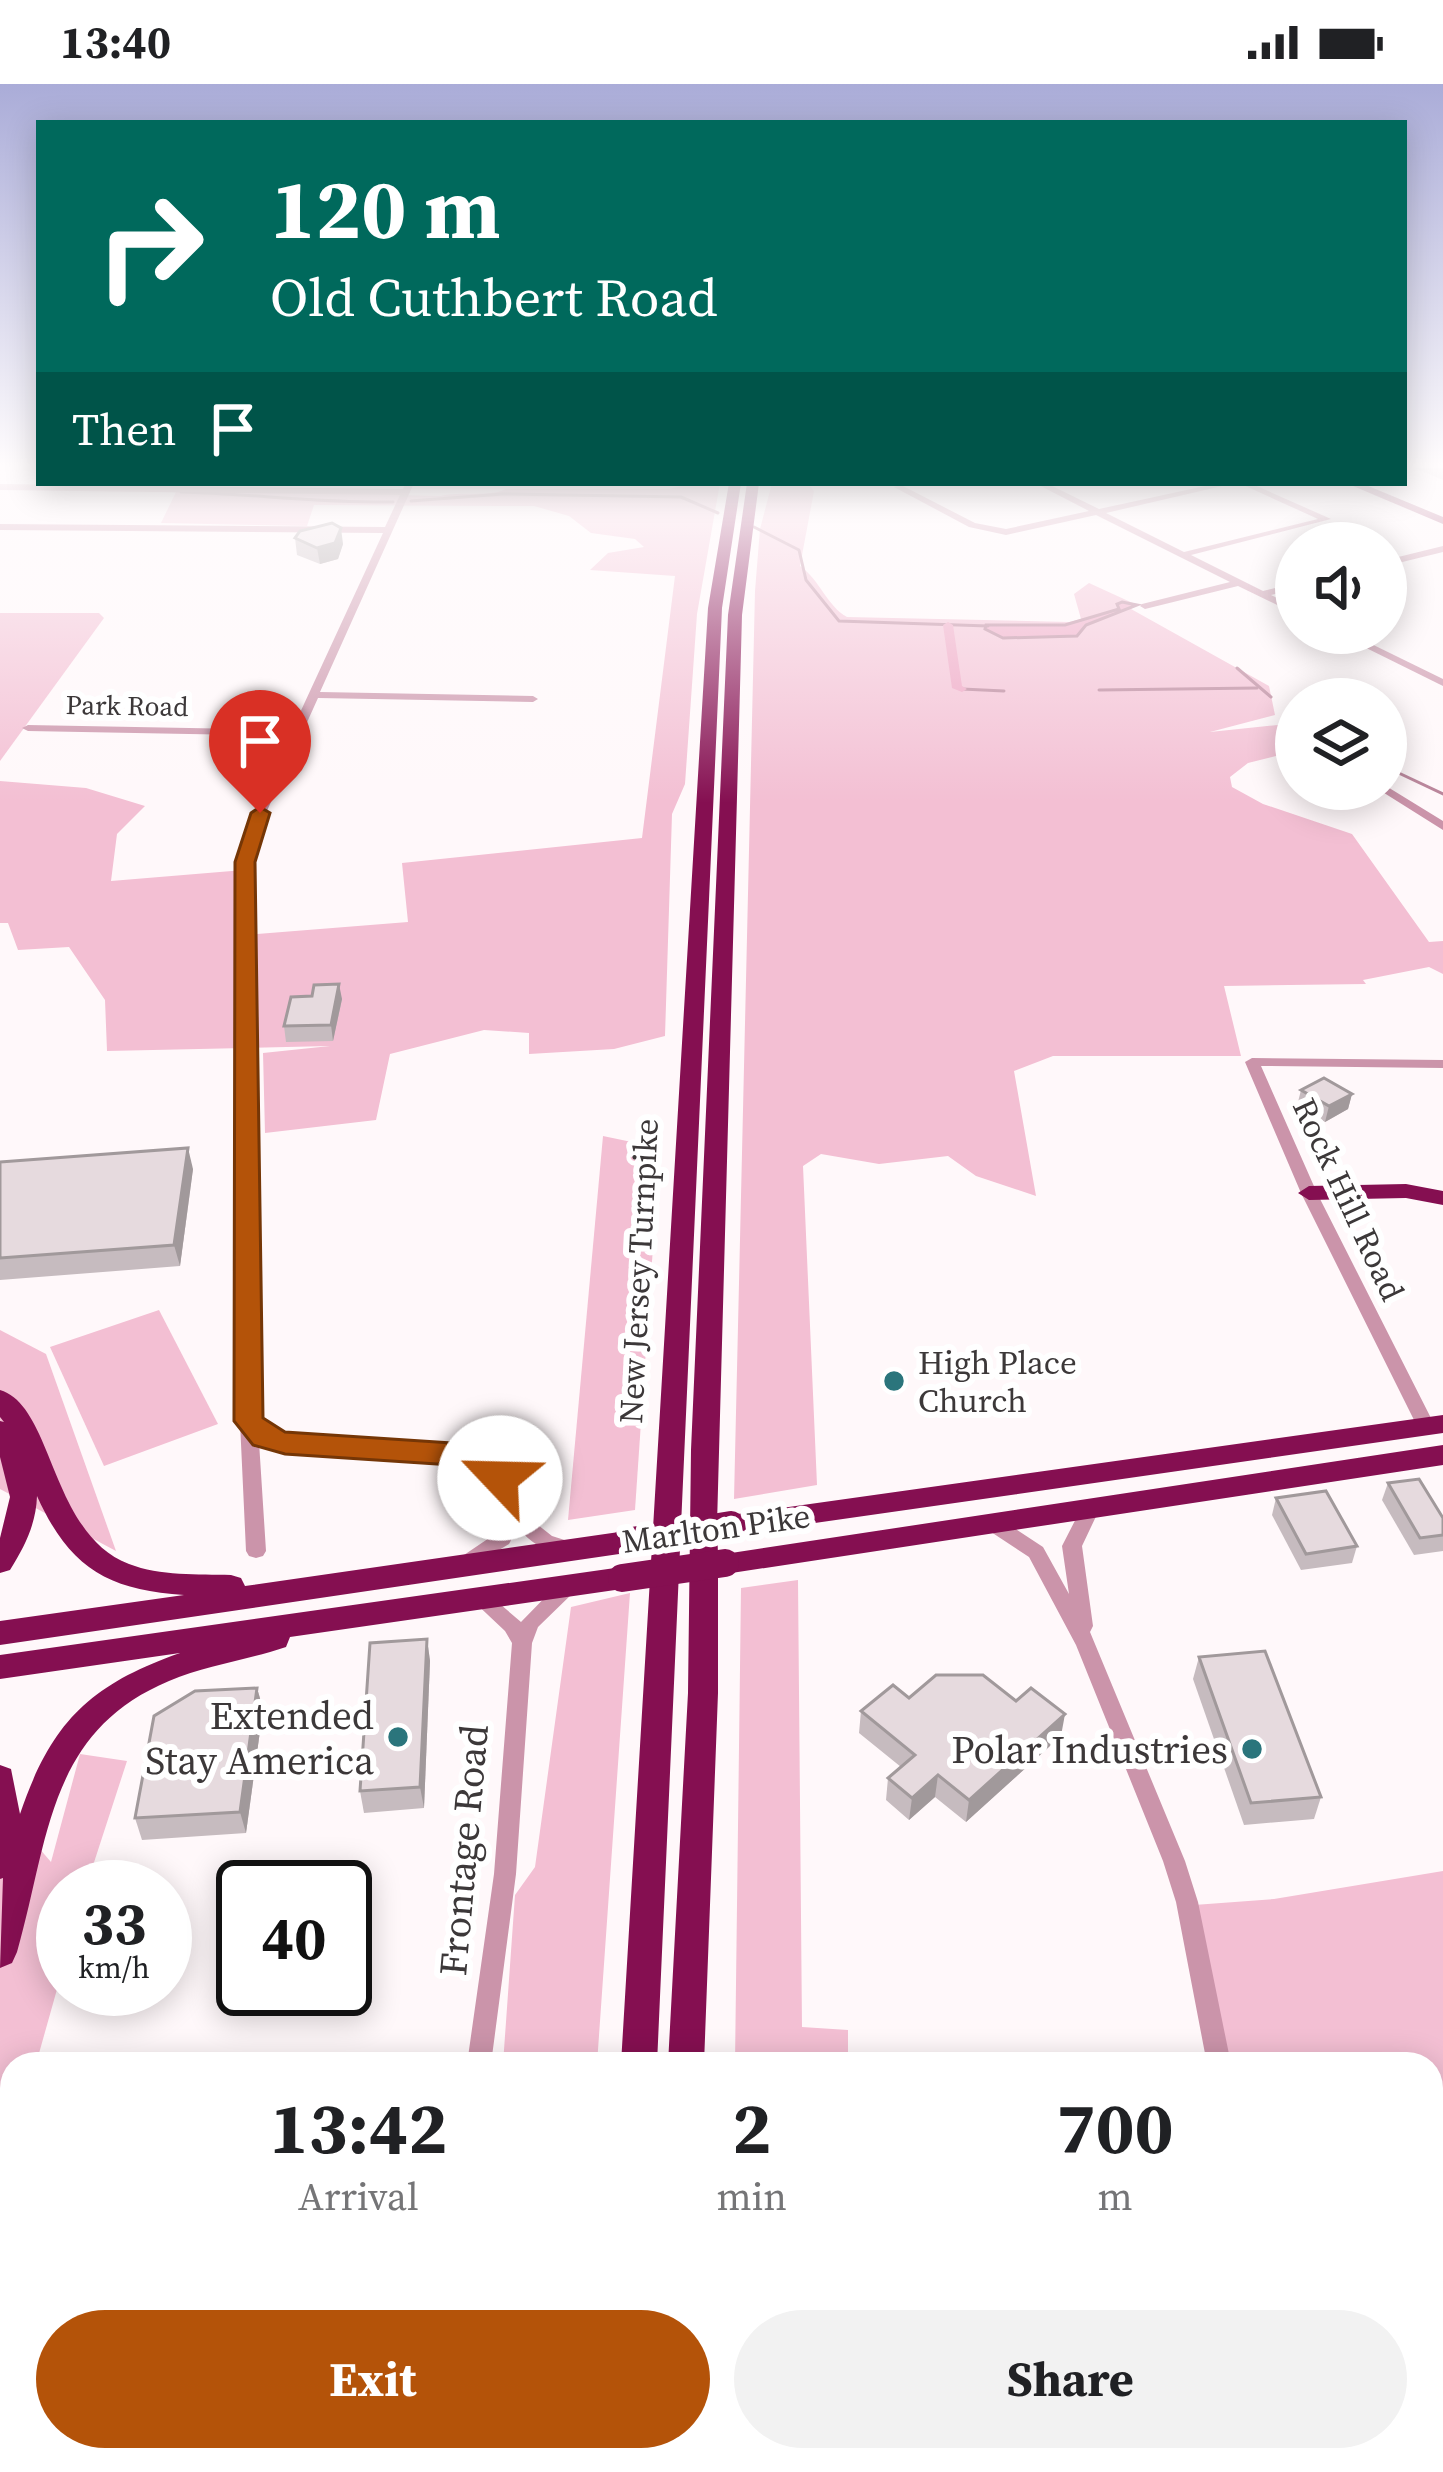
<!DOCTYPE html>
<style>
body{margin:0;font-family:"Source Serif 4",serif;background:#f2f2f2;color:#202124;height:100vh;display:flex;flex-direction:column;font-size:45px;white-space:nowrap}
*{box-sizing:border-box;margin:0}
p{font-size:39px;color:#757577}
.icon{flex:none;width:66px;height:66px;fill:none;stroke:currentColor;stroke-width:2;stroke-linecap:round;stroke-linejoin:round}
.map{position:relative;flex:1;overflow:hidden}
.side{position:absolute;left:0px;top:1968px;width:1443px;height:420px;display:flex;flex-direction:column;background:#fff;border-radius:36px 36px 0 0;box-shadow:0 6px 30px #0003}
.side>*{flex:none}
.top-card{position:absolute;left:36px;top:36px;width:1371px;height:366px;border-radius:0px;box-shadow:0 6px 30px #0003;background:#00695c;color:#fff;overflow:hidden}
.fabs{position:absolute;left:1275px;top:438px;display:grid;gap:24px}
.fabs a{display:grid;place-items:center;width:132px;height:132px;border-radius:50%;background:#fff;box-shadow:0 6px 30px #0003;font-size:60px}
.speed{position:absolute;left:36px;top:1776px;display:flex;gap:24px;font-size:60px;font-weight:700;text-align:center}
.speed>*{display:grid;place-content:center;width:156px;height:156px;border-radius:50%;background:#fff;box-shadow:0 6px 30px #0003;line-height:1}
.speed small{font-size:30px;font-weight:400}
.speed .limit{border:6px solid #111;border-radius:18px;background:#fff;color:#111}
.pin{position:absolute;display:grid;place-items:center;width:102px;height:102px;color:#fff;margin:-123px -51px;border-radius:50% 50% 50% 0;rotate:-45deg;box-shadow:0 0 12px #0007}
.pin .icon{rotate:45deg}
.me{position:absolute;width:132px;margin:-66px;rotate:294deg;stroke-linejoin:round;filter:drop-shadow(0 0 9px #0008)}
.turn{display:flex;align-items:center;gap:42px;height:252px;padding:0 36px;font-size:54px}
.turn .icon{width:156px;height:156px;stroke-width:2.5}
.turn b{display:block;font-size:84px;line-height:102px}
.then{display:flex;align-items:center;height:114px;padding:0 36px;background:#0003;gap:24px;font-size:45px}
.eta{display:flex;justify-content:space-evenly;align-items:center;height:204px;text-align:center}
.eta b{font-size:72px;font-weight:700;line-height:84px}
.action{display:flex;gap:24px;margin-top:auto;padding:24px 36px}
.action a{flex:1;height:138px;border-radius:72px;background:#b45309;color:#fff;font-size:48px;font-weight:700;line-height:138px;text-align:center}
.action a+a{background:#f2f2f2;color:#202124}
.status{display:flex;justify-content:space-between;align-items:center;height:84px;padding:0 60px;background:#fff;direction:ltr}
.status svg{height:33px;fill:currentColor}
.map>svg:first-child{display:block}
.green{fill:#f3bfd3}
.water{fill:#eda1c0;stroke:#b88298;stroke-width:3}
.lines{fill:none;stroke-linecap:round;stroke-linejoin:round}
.stream{stroke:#b88298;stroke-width:3}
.canal{fill:#eda1c0;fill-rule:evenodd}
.minor{fill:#cb94aa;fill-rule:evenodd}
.major{fill:#9a3c68;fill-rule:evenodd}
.highway{fill:#850f51;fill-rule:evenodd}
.highway-bridge{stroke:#850f51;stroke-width:28}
.wall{fill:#c6bbbf}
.shaded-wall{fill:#a1999b}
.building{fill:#e6dade;stroke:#a1999b;stroke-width:3}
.route{fill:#b45309;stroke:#753606;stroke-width:3}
.poi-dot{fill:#2b757c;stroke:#fff;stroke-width:4.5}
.labels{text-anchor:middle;stroke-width:12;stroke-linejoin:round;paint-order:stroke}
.far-street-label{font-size:27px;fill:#3c3839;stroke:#fff}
.street-label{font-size:33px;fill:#3c3839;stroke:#fff}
.poi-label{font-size:33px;fill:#3c3839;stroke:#fff;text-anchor:start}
.near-poi-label{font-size:39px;fill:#3c3839;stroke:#fff;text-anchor:end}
.near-street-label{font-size:39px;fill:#3c3839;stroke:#fff}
</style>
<div class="status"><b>13:40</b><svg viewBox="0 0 49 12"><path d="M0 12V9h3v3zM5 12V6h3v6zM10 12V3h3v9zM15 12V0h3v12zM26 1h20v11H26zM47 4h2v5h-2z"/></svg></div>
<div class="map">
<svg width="1443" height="2388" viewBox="0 0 1443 2388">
<rect width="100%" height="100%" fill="#fff8fa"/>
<g class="green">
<path d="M694,399h26l-23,131 -12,170 -13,30 -7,222 -51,13 -85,5v-21l-45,-3 -94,24 -14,66 -111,13 -2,-80 67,-7 -223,5 -2,-51 -36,-53 -51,3 -10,-27h-8v-142l86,7 59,18 -28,28 -6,47 133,-11 2,65 162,-13 -6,-59 240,-25 33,-262 -85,-6 18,-17 36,-6 -9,-8 -44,-6 -22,-17 -35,-10 -220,-1 -7,21 -146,-3 16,-33 263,6c21,-5 51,1 66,-7h163z"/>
<path d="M772,399h35l7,8 -14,75c20,14 27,40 47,51l222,5 12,-3 -7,-25 15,-11 48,22 -6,4 138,77 6,29 -65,17 68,-7 18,12v14l-48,12 -18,14 2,10 31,17 89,30 77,108 14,-1v33l-14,-7 -66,13 3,4 -142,2 17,70h-188l-39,15 22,125 -60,-20 -28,-20 -69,8 -58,-10 -18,12 14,319 -83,14 21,-908 5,-62z"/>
<path d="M0,529h99l5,5 -104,143z"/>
<path d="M603,1052l43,9 10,58 -21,307 -67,10z"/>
<path d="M159,1226l59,114 -114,42 -54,-119z"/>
<path d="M0,1246l46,24 70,197 -116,-62z"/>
<path d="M798,1496l4,447 46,3v34h-113l6,-476z"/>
<path d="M630,1509l-33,471h-94l12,-169 20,-28 36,-260z"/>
<path d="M80,1670l47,7 -41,126h-23v81l-27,96h-24v232h-12v-493l51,59z"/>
<path d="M1443,1787v601h-129l-3,-12h120v-396h-204l-33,-159 80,-6z"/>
<path d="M446,2376h124l-1,12h-125z"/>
<path d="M730,2376h203l-1,12h-202z"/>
</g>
<path class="water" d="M1122,518l15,3 -51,20 -9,11 -74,2 -18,-9 1,-4h79l54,-16 -2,-5z"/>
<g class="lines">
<g class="stream">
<path d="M142,399l9,2"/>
<path d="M181,408c72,2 140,11 212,10"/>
<path d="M411,417l92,-7 178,3 37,16"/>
<path d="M754,443l45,23 7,30 33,41 149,5"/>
<path d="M1237,584l34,29"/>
<path d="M962,605l42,2"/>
<path d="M1099,606l158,-2"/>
<path d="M1386,683l57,27"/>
</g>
<path class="canal" d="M948,538l5,3 9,61 5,3 -5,3 -10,-4 -9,-63z"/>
<g class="minor">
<path d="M406,399h8l-94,209 213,4 5,3 -5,3 -215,-4 -52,115 -15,50 7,556 11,13 16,4 174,13 25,10 17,12 37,54 14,11 22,7 3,5 -3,5c-21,4 -44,-9 -56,-26l-9,17 -38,23 -7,-2 -3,-5 3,-5 31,-21 13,-24c-14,-26 -30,-39 -57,-50l-166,-10 -26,-8 7,109 -3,5 -7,2 -7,-2 -3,-5 -6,-129 -1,-559 15,-50 35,-77 -261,-5 -6,-3 6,-3 264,5 91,-197 -383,-3v-6l385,3 15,-32 -400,-5v-6l403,5z"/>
<path d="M1035,399h11l53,26 120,-26h16l-129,30 78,39 134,-33 -79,-36h11l81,36 -140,36 72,36 33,-8v6l-25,6 25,12v7l-58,-28 -93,23 -5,-3 2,-2 88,-22 -134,-67 -90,20 -37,-8 -75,-40 7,-2 74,38 31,6 83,-18z"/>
<path d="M1443,462v6l-57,14v-6z"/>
<path d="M1336,549h13l94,46v7z"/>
<path d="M1386,702l57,35v9l-62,-39 -2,-2h7z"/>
<path d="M1252,974l191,2v8l-182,-2 56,127 118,233 -3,5h-12l-3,-5 -116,-233 -56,-131z"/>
<path d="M1091,1417l7,2 2,5 -18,38 11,80 -3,6 95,229 13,41 33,162h-24l-31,-162 -13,-41 -87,-216 -47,-88 -44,-29 -2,-5 2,-5 7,-2 7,2 44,29 26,47 -7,-48 22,-43z"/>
<path d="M567,1495l7,3 3,5 -3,5 -36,35 -6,16 -16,231 -25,190h-24l27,-190 18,-231 -7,-12 -35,-33 3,-5 7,-3 7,3 34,29 39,-40z"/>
<path d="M420,2376h28l-1,12h-28z"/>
<path d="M1287,2376h28l3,12h-28z"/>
</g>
<path class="major" d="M1346,399h15l82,34v7z"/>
<g class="highway">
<path d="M729,399h12l-19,125 -65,1456h-36l87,-1456z"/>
<path d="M747,399h12l-17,132 -25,910 4,-7 10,-3 712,-100v18l-712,102 -10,-3 -4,-7 1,30 725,-110v20l-718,109 -7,-3v122l-14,371h-36l20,-371 3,-243 37,-835z"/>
<path d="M1406,1100l37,7v14l-37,-7 -97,2 -11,-7 11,-7z"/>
<path d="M0,1306c54,16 50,144 129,174 31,12 69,10 102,11l10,3 4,8 381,-55 10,4 4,7 -4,7 -10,4 -626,92v-24l184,-26c-77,-5 -115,-28 -147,-99 -1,28 -12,50 -27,74l-10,3v-35l10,-41 -10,-40v-36l4,1 -4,-5z"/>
<path d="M622,1483l10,3 4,8 -4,8 -10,3 -332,48 -4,10c-38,13 -79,18 -117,34 -122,51 -120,160 -152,271l-5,11 -12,5 3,-90 -3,1v-114l11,4 9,45c31,-91 69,-129 160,-161l-180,26v-24z"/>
<rect x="597" y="2376" width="42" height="12"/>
<rect x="651" y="2376" width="42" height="12"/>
</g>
<g class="highway-bridge">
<path d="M626,1458l105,-17"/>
<path d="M622,1494l103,-15"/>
</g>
</g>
<g class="wall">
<path d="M1415,384h28v12z"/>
<path d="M295,454l48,6 -5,15 -18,5 -23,-9z"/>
<path d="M342,915l-9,42 -47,1 -2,-16z"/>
<path d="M1301,1006l51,4 -4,15 -23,13 -28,-16z"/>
<path d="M0,1078l193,7 -13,97 -180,14z"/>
<path d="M1388,1399l55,35v33l-29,4 -32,-55z"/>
<path d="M1276,1414l81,48 -5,17 -51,7 -29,-55z"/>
<path d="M427,1555l3,22 -6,147 -60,5 -4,-22z"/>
<path d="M1199,1573l122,140 -7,22 -70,6 -51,-146z"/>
<path d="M257,1604l6,21 -17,124 -104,7 -7,-22z"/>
<path d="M909,1614l152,38 -95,86 -31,-25 -26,23 -23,-20 2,-22 13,-11 -42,-34 2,-22z"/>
</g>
<g class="shaded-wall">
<path d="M341,444l2,16 -5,15 -18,5 -3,-16z"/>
<path d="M339,900l3,15 -9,42 -2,-16z"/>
<path d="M1352,1010l-4,15 -23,13 4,-16z"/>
<path d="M188,1064l5,21 -13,97 -6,-21z"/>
<path d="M427,1555l3,22 -6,147 -4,-21z"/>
<path d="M257,1604l6,21 -17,124 -6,-21z"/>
<path d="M1065,1630l-4,22 -95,86 3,-22z"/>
<path d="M938,1691l-3,22 -26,23 3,-22z"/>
</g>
<g class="building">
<path d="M332,439l9,5 -6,15 -18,5 -22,-10 5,-7z"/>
<path d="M339,900l-8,41 -47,1 7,-29 21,-1 2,-11z"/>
<path d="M1324,994l28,16 -23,12 -28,-16z"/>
<path d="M188,1064l-14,97 -174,13v-96z"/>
<path d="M1419,1395l24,39v17l-23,3 -32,-55z"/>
<path d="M1326,1407l31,55 -51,8 -30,-56z"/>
<path d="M427,1555l-7,148 -60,4 10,-148z"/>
<path d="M1265,1567l56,146 -70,6 -52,-146z"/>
<path d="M936,1591h47l33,26 15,-13 34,26 -96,86 -31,-25 -26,23 -24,-20 27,-23 -54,-44 32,-26 16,13z"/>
<path d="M257,1604l-17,124 -105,6 19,-102 41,-25z"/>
</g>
<linearGradient id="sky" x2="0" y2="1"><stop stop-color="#aaacd8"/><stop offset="0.53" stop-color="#fffcfd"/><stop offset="1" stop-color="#fffcfd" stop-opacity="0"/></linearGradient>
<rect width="1443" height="719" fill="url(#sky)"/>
<path class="route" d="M260,723l10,6 -15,49 8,556 22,14 167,11c25,7 49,13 64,35l-5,8h-21l-38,-21 -167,-11 -32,-9 -19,-24 1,-559 16,-49z"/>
<g class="poi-dot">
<circle cx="894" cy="1297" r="12"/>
<circle cx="398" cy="1653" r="12"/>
<circle cx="1252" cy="1665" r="12"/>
</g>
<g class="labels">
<g class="far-street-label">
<text transform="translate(127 622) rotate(1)" y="9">Park Road</text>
</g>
<g class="street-label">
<text transform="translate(1349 1115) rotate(65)" y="12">Rock Hill Road</text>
<text transform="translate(638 1187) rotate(-87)" y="12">New Jersey Turnpike</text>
<text transform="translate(716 1444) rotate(-8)" y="12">Marlton Pike</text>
</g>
<g class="poi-label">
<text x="918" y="1290">High Place<tspan x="918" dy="38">Church</tspan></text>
</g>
<g class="near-poi-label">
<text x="374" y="1645">Extended<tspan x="374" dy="45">Stay America</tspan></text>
<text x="1228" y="1679">Polar Industries</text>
</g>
<g class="near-street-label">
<text transform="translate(463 1766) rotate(-85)" y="14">Frontage Road</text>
</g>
</g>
</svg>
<div class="fabs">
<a><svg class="icon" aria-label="sound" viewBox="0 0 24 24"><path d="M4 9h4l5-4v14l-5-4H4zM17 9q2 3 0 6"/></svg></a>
<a><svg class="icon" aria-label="layers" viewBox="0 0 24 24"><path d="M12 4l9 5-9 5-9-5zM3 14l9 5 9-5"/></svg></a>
</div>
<div class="speed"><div>33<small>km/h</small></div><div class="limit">40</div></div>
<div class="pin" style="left:260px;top:729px;background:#d93025"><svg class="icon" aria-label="arrive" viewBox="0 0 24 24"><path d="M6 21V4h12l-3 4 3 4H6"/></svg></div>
<svg class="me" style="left:500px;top:1394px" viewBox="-20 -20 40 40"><circle r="19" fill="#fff"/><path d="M0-13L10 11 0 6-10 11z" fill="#b45309"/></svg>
<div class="top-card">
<div class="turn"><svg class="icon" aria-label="right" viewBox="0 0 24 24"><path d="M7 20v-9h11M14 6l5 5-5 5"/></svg><div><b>120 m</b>Old Cuthbert Road</div></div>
<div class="then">Then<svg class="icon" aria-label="arrive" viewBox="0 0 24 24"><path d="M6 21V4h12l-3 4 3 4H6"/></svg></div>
</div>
<section class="side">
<div class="eta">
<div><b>13:42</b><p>Arrival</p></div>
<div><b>2</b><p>min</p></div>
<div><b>700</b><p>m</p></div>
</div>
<div class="action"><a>Exit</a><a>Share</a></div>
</section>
</div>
